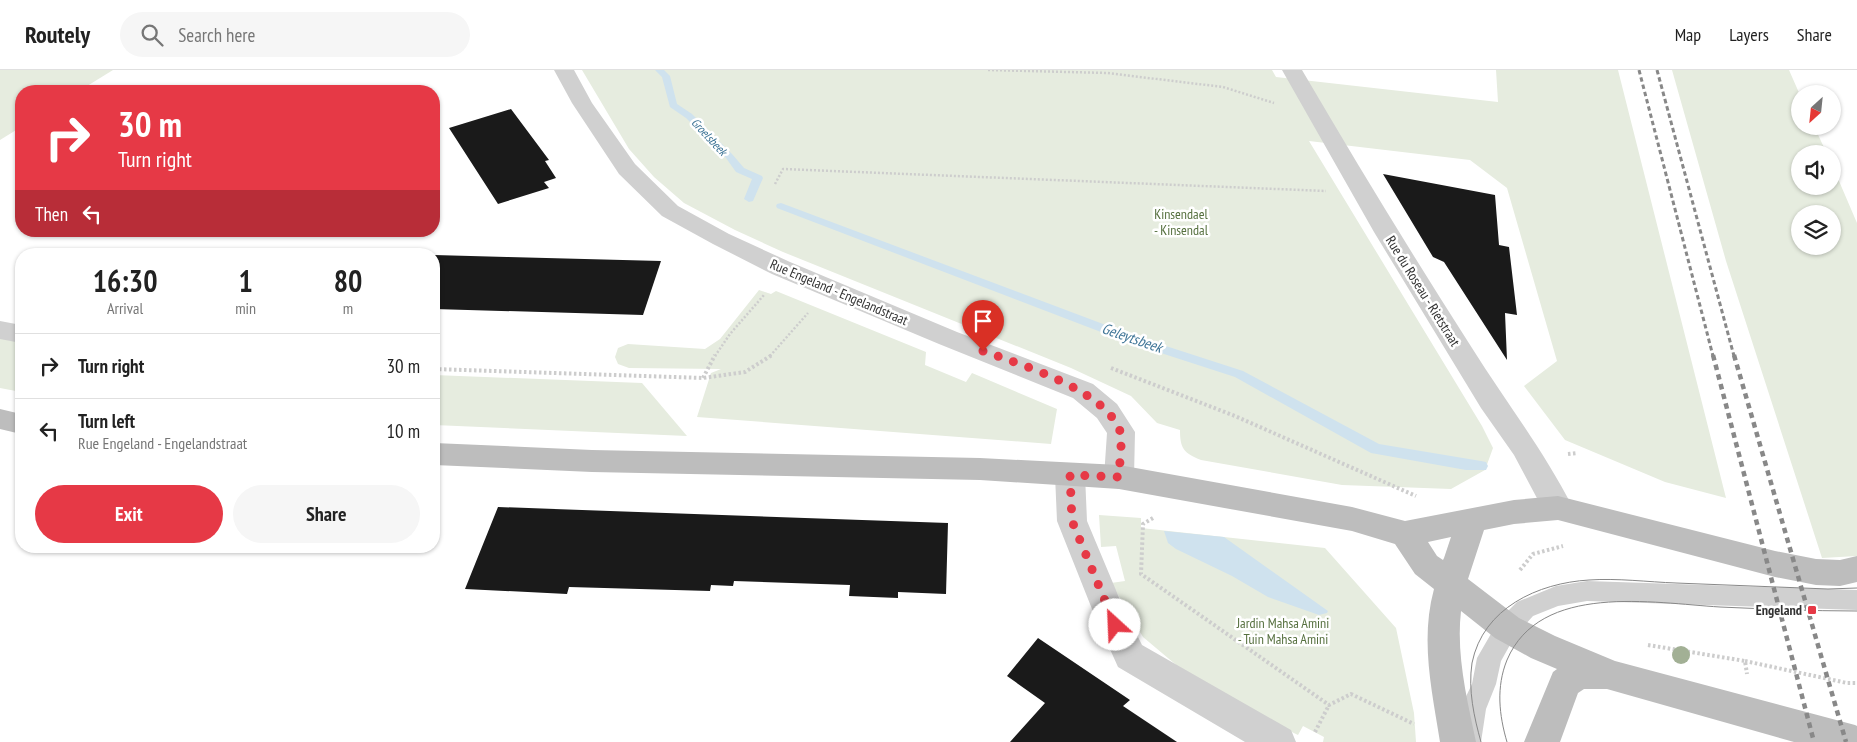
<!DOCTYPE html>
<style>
body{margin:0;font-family:"PT Sans Narrow",sans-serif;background:#f6f6f6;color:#222;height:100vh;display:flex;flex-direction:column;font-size:19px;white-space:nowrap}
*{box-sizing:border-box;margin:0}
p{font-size:16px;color:#767676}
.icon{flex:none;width:28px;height:28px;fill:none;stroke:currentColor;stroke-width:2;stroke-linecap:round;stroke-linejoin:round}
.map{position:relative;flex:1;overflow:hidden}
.side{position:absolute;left:15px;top:178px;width:425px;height:305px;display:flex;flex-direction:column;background:#fff;border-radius:20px;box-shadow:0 1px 4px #0004}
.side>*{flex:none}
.banner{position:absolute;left:15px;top:15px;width:425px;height:152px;border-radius:20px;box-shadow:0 1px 4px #0004;background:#e63946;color:#fff;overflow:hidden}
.needle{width:32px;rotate:207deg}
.fabs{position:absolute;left:1791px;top:15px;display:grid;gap:10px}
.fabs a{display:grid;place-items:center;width:50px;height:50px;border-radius:50%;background:#fff;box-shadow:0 1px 4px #0004;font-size:25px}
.pin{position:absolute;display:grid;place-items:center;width:42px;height:42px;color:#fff;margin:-51px -21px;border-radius:50% 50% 50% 0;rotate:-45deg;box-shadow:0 0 5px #0007}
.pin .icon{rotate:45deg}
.me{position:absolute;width:55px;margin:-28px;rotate:335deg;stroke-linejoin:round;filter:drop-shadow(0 0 4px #0008)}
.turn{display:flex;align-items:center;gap:18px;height:105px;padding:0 20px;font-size:22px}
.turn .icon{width:65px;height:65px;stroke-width:2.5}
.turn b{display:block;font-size:35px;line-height:42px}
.then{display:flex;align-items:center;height:48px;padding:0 20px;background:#0003;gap:10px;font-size:19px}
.eta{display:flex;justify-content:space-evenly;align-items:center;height:85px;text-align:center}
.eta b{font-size:30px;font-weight:600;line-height:35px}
.button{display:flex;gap:10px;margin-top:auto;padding:10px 20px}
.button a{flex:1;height:58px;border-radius:30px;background:#e63946;color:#fff;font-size:20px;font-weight:600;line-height:58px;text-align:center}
.button a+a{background:#f6f6f6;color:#222}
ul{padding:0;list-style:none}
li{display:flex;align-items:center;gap:15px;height:65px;padding:0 20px;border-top:1px solid #e0e0e0}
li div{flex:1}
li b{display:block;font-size:19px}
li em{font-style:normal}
header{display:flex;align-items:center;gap:30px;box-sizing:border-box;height:70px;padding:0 25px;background:#fff;border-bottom:1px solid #e0e0e0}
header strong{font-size:24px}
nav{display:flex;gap:28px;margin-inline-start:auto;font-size:18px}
.search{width:350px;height:45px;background:#f6f6f6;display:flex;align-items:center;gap:12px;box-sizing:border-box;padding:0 18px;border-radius:28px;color:#767676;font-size:19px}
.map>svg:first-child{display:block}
.green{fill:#e6ecdf;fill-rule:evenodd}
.water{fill:#cfe2ee}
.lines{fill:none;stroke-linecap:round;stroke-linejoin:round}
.stream{fill:#cfe2ee;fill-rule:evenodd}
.building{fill:#1a1a1a}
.path-far1{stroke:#cdcdcd;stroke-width:2.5;stroke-dasharray:2 2;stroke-linecap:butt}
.path{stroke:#cdcdcd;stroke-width:4;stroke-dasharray:2.5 2.5;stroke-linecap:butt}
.service{fill:#d0d0d0;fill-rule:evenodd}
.minor{fill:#d0d0d0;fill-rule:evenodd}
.secondary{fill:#bdbdbd;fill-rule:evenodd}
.tram{stroke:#888;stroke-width:1}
.rail-far1{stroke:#888;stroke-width:3;stroke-dasharray:4.5 3;stroke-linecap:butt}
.rail{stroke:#888;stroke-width:4.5;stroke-dasharray:5.5 4.5;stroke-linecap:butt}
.tree{fill:#a2b095}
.route{stroke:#e63946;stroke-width:9;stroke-dasharray:0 16.2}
.poi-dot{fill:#e63946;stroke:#fff;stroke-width:2}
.labels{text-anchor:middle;stroke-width:5;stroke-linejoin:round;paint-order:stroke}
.far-water-label{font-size:12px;font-style:italic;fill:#3f7597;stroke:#fff}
.park-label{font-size:14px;fill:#56703f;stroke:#fff}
.street-label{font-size:14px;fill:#333;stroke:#fff}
.poi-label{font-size:14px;font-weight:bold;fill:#333;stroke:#fff;text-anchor:end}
.water-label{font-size:15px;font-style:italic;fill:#3f7597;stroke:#fff}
</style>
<header>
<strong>Routely</strong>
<div class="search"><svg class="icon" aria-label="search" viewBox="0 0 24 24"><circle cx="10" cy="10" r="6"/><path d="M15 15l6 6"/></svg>Search here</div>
<nav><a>Map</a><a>Layers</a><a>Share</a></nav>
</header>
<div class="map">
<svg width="1857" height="672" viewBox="0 0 1857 672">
<rect width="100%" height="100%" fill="#fff"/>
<g class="green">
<path d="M0,0h113l-34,21h-58v36l-21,13z"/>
<path d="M582,0h690l4,7 222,25 -2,-32h122l108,428 -61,-16 -100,-42 -41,-54 33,-25 -50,-173 -37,-28 -161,-19 173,285 11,22 -8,22 -34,19 -109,-4 -141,-25c-17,-7 -21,-11 -21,-30l-23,-7 -26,-27 -60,-28 -288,-116 -48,-22 -51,-27 -30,-26 -25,-28z"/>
<path d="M1672,0h117l11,25v31h14l13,28h-27v32h32l1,-19 24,56v333l-35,2 -96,-297zM1800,144h32v32h-32z"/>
<path d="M759,220l12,4 5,-3 150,61 -1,13 41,17 6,-9 85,36 -6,35 -354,-27 14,-44 10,-4 -92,-1 -11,-4 -3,-7 3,-9 10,-4 77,5 15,-10z"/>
<path d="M0,268l21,4v50l-21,-4z"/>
<path d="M434,305l208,8 45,53 -253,-11z"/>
<path d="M1099,445l42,3v10l184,20 71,80 18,85 2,29h-93l1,-5 -21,-11 -5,9 -91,-44 -64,-54 -32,-54 14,-2 -9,-35 -15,1z"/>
</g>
<path class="water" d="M1164,461l60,6 104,74 -1,2 -8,2 -51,-18 -36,-21 -56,-27 -8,-6z"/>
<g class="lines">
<g class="stream">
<path d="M655,0h9l6,6 7,28 15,10 40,40 12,14 18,8 1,2 -10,23 -4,1 -5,-3 8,-20 -16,-7 -10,-14 -40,-40 -16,-11 -8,-30z"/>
<path d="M781,133l354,133 108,35 136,73 102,17 5,1 2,4 -2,4h-20l-95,-17 -136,-76 -108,-35 -350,-134 -1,-2 1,-2z"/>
</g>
</g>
<g class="building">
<path d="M511,39l38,51 -4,1 11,17 -12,4 5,6 -51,16 -49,-76z"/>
<path d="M1383,104l112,21 4,50 10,2 8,68 -12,-2 2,47 -63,-98 -11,-5z"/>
<path d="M434,185l73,2 154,4 -18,54 -209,-6z"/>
<path d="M498,437l450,16 -2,71 -48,-2v6l-49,-2 1,-11 -116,-4 -1,5 -22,-1 -1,6 -141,-4 -2,7 -102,-5z"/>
<path d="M1038,568l92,62 -7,6 54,36h-167l35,-39 -38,-27z"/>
</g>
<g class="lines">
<g class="path-far1">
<path d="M988,0l119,3 116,14 51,16"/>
<path d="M775,114l8,-15 543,22"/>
<path d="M715,286l15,-22 34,-39"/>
<path d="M770,286l38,-43"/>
</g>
<g class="path">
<path d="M1111,298l124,48 181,80"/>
<path d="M434,299l269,9 42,-6 27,-17"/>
<path d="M703,308l12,-23"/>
<path d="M1568,384l9,-1"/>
<path d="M1153,448l-10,6 -2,50 188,131 22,-11 63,30"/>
<path d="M1520,500l13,-16 30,-8"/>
<path d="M1648,575l97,16 2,13"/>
<path d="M1745,591l102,22h10"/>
<path d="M1315,662l14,-27"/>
</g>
<path class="service" d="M1587,511l270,9v20l-270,-9 -29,5 -25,10 -18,20 -14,25 -5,23 -10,25 -5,33h-26l5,-33 12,-25 5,-26 22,-38 18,-18 39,-16z"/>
<g class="minor">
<path d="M554,0h20l18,33 43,61 43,42 51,28 61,28 167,70 136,52 24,20 18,28 -1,45 -5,8 -10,4 -10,-4 -5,-8 3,-44 -10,-15 -24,-20 -134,-54 -167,-70 -59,-30 -51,-28 -43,-42 -47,-71z"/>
<path d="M1282,0h20c55,94 111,186 170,278 34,54 72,103 101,160l-4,9 -11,3 -11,-3 -33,-62 -33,-47 -107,-176z"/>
<path d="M0,251l21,4v18l-21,-4z"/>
<path d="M1070,394l10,3 5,8 2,46 36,86 19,38 149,85 5,12h-51l-127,-75 -26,-58 -35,-88 -2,-46 5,-8z"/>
</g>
<g class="secondary">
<path d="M0,339l21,5v20l-21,-5z"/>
<path d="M434,373l158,7 388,8 139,7 233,42 53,14 109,-21 44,-4 217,55 41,8 24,1 17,-4v26l-17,4 -24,-1 -41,-8 -217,-57 -44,4 -30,6 -16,49 51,39 36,18 60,25 240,64 2,1v16h-63l-187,-53h-23l-6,4 -18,49h-36l29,-70 4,-3 -26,-11 -36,-20 -34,-27c-5,44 6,88 15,131h-36c-8,-51 -20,-102 -6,-153l-19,-15 -20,-30 -43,-13 -233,-42 -139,-9 -388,-8 -158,-7zM1451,467l-7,21 -1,2 -6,-4 -9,-14z"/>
</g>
<g class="tram">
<path d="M1481,672c-7,-25 -13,-52 -9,-79 11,-55 66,-80 117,-83 29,-2 59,2 87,3 51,2 101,4 152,6l29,-1"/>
<path d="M1507,672c-8,-27 -11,-55 0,-82 33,-78 146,-57 213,-53 46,2 91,4 137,4"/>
</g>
<g class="rail-far1">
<path d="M1639,0l74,286"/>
<path d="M1657,0l77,286"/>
</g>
<g class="rail">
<path d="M1713,285l101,387"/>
<path d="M1734,285l112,387"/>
</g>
</g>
<circle class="tree" cx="1681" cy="585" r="9"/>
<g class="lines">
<path class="route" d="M983,281c39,14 122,39 137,80 3,9 -1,35 -1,46l-49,-2 2,46 43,104"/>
</g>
<rect class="poi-dot" x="1807" y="535" width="10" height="10" rx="2.5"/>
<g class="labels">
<g class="far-water-label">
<text transform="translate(709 67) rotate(47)" y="4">Groelsbeek</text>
</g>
<g class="park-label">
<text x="1181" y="149">Kinsendael<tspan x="1181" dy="16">- Kinsendal</tspan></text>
<text x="1283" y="558">Jardin Mahsa Amini<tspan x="1283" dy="16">- Tuin Mahsa Amini</tspan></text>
</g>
<g class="street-label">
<text transform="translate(1423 221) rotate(58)" y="5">Rue du Roseau - Rietstraat</text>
<text transform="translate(839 222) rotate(23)" y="5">Rue Engeland - Engelandstraat</text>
</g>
<g class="poi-label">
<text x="1802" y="545">Engeland</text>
</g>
<g class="water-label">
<text transform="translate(1132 268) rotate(19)" y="5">Geleytsbeek</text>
</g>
</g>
</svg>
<div class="fabs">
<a><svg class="needle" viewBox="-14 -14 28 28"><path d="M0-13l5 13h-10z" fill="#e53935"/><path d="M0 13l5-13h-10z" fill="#767676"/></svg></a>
<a><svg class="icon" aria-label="sound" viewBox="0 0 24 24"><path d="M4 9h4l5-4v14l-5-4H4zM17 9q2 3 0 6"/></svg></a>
<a><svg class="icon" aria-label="layers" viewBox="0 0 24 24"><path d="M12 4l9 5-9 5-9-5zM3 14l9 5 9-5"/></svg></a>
</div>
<div class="pin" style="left:983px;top:281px;background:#d93025"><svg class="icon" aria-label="arrive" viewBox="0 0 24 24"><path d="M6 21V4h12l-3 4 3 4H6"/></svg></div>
<svg class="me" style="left:1115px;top:555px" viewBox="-20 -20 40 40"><circle r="19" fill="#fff"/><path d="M0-13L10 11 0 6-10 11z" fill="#e63946"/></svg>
<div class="banner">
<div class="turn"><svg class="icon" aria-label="right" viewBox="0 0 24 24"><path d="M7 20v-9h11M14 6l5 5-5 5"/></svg><div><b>30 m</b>Turn right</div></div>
<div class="then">Then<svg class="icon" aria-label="left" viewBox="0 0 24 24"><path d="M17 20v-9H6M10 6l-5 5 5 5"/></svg></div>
</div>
<section class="side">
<div class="eta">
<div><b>16:30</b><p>Arrival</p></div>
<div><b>1</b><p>min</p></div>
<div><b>80</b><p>m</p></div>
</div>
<ul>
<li><svg class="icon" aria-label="right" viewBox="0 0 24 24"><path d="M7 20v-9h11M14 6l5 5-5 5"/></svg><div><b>Turn right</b></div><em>30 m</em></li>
<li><svg class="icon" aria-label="left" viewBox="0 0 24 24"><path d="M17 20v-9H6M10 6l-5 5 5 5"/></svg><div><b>Turn left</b><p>Rue Engeland - Engelandstraat</p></div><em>10 m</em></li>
</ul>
<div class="button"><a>Exit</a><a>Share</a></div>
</section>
</div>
